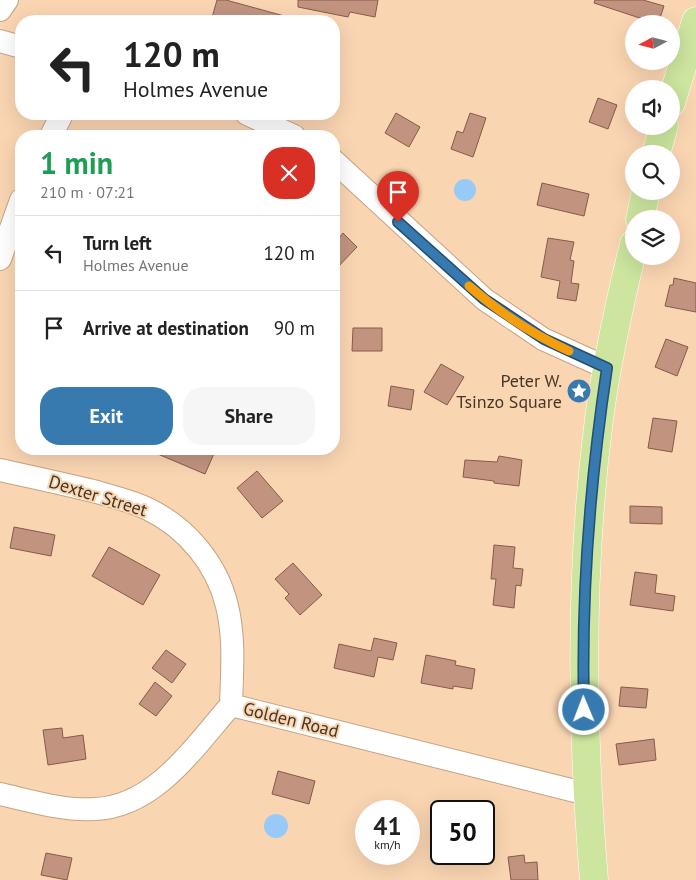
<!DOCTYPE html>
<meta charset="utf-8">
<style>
body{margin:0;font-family:"PT Sans",sans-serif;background:#f6f6f6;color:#222;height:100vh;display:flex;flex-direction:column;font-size:19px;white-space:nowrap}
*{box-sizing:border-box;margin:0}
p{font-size:16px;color:#767676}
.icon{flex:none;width:28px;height:28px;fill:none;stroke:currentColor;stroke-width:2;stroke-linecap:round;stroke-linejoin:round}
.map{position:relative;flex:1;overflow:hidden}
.drawer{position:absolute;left:15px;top:130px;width:325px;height:325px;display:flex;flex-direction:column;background:#fff;border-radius:20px;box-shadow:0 5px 20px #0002}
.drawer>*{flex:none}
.banner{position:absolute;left:15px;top:15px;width:325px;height:105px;border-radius:20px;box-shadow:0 5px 20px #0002;background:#fff;color:#222;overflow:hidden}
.needle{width:32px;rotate:263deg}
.controls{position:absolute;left:625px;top:15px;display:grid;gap:10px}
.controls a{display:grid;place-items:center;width:55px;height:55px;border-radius:50%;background:#fff;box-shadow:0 5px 20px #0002;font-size:25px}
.speed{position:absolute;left:355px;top:800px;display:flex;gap:10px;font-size:25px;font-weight:700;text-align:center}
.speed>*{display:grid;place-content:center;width:65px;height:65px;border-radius:50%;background:#fff;box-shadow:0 5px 20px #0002;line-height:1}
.speed small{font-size:12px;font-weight:400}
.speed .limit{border:2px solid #111;border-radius:8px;background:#fff;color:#111}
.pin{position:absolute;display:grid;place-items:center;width:42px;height:42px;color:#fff;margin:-51px -21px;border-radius:50% 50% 50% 0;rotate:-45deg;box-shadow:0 0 5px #0007}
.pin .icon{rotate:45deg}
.me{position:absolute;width:55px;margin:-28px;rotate:359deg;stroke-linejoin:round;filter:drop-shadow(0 0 4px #0008)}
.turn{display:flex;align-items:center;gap:18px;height:105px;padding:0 25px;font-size:22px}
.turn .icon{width:65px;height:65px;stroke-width:2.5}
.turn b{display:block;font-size:35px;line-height:42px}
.round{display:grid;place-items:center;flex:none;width:52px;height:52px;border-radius:20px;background:#f6f6f6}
.overview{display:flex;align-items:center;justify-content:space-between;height:85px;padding:0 25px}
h1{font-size:30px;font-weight:600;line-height:38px;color:#1e9e55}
.cta{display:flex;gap:10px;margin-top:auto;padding:10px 25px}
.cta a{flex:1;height:58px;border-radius:20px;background:#367ab0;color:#fff;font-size:20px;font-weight:600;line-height:58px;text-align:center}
.cta a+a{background:#f6f6f6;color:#222}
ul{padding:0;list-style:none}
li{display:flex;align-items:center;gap:15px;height:75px;padding:0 25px;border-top:1px solid #e0e0e0}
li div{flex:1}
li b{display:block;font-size:19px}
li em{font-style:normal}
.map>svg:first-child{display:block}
.water{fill:#97caf6}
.building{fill:#c29480;stroke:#855b48}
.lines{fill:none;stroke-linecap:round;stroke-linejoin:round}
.minor-casing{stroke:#c6a381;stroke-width:24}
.major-casing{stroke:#fff;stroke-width:29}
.minor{stroke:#fff;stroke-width:22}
.major{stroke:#cde59f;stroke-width:28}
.route-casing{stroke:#234f72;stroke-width:12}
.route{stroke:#367ab0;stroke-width:9}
.slow{stroke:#f59e0b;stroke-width:9}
.labels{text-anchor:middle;stroke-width:4;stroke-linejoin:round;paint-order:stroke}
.poi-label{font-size:18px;fill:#453628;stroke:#fad5b2;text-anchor:end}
.street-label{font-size:18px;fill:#453628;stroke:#fad5b2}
</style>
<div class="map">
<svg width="696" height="880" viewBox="0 0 696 880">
<rect width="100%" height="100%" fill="#fad5b2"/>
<g class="water">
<circle cx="465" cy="190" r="11"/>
<circle cx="276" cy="826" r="12"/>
</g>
<g class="building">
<path d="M217,0h9l62,17 -1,4h-76z"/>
<path d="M298,0h80l-3,17 -25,-5 -2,5 -50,-10z"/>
<path d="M595,0h48l21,6 -6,18 -64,-21z"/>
<path d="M598,98l19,7 -9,24 -19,-7z"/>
<path d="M396,113l24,14 -11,20 -24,-14z"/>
<path d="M470,113l16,5 -13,39 -22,-8 6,-18 6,2z"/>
<path d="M542,183l47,11 -5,22 -47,-11z"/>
<path d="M343,233l14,14 -23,24v-27z"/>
<path d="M548,238l26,4 -4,18 4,1 -3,22 8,1 -3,17 -19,-3 3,-17 -19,-4z"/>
<path d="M674,278l22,5v29l-31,-6 5,-21h3z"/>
<path d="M353,328h29v23h-30z"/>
<path d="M666,339l22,8 -11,29 -22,-9z"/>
<path d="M441,364l23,13 -17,28 -23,-13z"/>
<path d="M391,386l23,4 -3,20 -23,-4z"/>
<path d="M653,418l24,3 -5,31 -24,-4z"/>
<path d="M146,449h70l-11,25z"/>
<path d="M499,456l23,4 -3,26 -25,-3v-2l-31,-4 2,-17 32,2z"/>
<path d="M257,471l26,30 -21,17 -25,-30z"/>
<path d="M630,506l32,1v17l-32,-1z"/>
<path d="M14,527l41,8 -4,21 -41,-8z"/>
<path d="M494,545l21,2 -2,21 10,1 -2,17 -5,-1 -2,23 -21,-3 3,-26h-5z"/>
<path d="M109,547l51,28 -17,30 -51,-29z"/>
<path d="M293,563l29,32 -22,20 -15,-17 4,-4 -14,-15z"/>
<path d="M635,572l22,3 -2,18 20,3 -2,15 -43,-6z"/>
<path d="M374,638l23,5 -4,17 -15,-3 -4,20 -40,-9 5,-24 32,7z"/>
<path d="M166,650l20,14 -14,19 -20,-15z"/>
<path d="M426,655l30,6 -1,4 20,4 -3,20 -19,-3v3l-32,-6z"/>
<path d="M155,682l17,14 -16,20 -17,-12z"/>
<path d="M621,687l27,2 -2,19 -27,-2z"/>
<path d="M62,728l1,10 20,-3 3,24 -38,6 -5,-35z"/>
<path d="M654,739l2,21 -37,5 -3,-21z"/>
<path d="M278,771l37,10 -6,23 -37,-10z"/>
<path d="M46,853l26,5 -5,22 -26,-5z"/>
<path d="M524,855l1,8 12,-1 1,18h-27l-3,-23z"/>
</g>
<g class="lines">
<defs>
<g id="minor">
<path d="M0,10l7,-10"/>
<path d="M0,41l21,6"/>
<path d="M247,114l47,22"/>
<path d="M51,136l11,-22"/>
<path d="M334,161l150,138 59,40 64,29"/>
<path d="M0,259l21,-59"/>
<path d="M0,470c32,7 65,14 97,22 16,5 35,9 51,17 39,19 69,55 79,97 8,33 5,66 4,99"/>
<path d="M231,705l356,89"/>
<path d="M0,794c31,7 63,17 95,15 60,-2 99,-62 136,-104"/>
</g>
<g id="major">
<path d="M671,103l25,-82"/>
<path d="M656,154l8,-28"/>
<path d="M640,219l6,-28"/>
<path d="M594,880c-13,-154 -15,-308 5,-461 8,-59 21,-118 35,-175"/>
</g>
</defs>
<use href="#minor" class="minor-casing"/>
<use href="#major" class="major-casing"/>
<use href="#minor" class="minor"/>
<use href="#major" class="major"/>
</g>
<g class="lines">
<defs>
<path id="route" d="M398,222l86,77 60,40 63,29c-17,113 -26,228 -23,342"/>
</defs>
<use href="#route" class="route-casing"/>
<use href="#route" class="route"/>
<path class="slow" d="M469,286c30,26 65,49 100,65"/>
</g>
<defs>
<symbol id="sight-disc" viewBox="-11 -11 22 22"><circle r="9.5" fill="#367ab0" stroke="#fad5b2"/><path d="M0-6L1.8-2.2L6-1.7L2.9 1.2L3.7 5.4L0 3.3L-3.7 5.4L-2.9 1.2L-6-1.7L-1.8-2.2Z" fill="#fff"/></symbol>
</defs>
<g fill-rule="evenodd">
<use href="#sight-disc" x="565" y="377" width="28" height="28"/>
</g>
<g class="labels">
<g class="poi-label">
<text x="562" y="387">Peter W.<tspan x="562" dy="21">Tsinzo Square</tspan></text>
</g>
<g class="street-label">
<text transform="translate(98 496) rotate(17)" y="6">Dexter Street</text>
<text transform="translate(291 720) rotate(14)" y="6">Golden Road</text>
</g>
</g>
</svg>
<div class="controls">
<a><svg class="needle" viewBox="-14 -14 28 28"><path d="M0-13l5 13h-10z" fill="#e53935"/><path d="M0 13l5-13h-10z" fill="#767676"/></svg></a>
<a><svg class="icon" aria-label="sound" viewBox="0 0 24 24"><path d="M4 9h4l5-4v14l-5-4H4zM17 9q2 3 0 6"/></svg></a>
<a><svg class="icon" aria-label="search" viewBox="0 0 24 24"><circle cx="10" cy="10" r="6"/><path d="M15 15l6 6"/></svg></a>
<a><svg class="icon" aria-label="layers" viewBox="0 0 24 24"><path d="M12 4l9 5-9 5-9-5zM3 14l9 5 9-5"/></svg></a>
</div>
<div class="speed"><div>41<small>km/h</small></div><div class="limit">50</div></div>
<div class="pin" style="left:398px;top:222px;background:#d93025"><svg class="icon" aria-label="arrive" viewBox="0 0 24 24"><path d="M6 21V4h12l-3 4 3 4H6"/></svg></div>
<svg class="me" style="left:584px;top:710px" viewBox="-20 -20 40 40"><circle r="17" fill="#367ab0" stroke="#fff" stroke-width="3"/><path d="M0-11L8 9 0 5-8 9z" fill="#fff"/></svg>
<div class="banner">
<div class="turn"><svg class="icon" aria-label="left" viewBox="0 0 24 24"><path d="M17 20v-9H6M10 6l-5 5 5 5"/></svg><div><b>120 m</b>Holmes Avenue</div></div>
</div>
<section class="drawer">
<div class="overview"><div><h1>1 min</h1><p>210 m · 07:21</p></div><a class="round" style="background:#d93025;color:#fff"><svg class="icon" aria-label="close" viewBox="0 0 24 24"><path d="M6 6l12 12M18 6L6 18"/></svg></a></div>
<ul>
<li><svg class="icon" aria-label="left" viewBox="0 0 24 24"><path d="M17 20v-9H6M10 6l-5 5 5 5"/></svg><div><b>Turn left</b><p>Holmes Avenue</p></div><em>120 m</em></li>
<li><svg class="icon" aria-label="arrive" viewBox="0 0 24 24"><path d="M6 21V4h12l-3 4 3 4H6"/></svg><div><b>Arrive at destination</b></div><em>90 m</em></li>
</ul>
<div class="cta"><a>Exit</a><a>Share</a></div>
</section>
</div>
